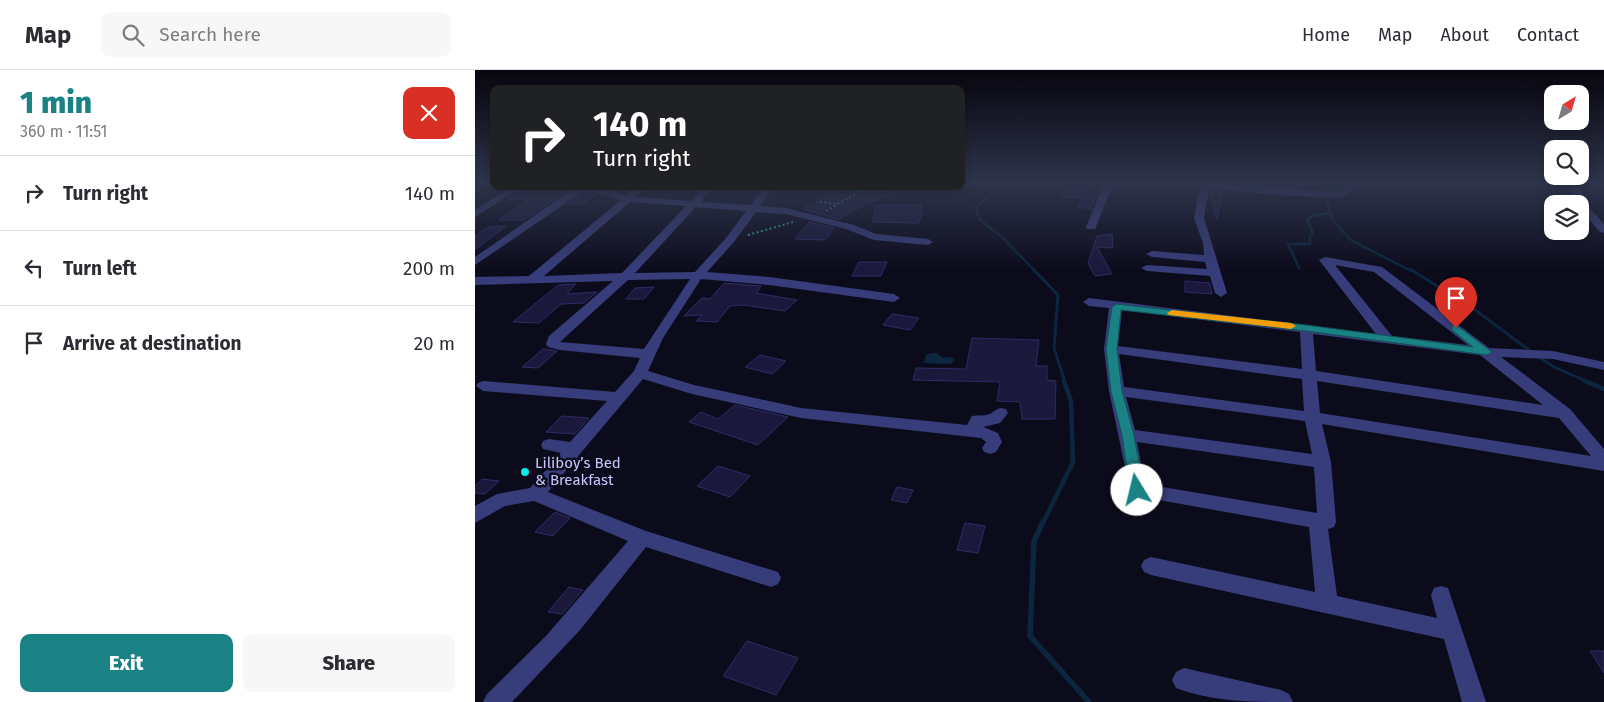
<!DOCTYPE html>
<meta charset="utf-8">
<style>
body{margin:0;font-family:"Fira Sans",sans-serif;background:#f7f7f7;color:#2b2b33;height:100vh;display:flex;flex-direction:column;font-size:19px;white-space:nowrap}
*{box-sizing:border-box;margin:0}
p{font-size:16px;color:#7c7c81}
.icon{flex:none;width:28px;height:28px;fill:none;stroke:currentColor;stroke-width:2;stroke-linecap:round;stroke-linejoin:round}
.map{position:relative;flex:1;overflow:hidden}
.panel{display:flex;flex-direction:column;background:#fff;width:475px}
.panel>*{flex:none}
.banner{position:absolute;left:15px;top:15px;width:475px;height:105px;border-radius:10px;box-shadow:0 2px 8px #0003;background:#202124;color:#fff;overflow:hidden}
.needle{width:32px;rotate:37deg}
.tools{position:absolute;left:1069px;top:15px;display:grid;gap:10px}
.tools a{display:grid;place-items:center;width:45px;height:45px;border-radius:10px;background:#fff;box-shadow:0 2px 8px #0003;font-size:25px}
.pin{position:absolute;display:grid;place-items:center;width:42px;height:42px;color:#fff;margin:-51px -21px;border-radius:50% 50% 50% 0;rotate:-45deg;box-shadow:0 0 5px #0007}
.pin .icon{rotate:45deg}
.me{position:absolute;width:55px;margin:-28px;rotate:351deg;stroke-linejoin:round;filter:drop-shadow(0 0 4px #0008)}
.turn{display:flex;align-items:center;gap:18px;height:105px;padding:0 20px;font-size:22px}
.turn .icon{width:65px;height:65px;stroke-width:2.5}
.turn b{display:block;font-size:35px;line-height:42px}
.round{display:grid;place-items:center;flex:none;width:52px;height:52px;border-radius:10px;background:#f7f7f7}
.summary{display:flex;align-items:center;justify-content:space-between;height:85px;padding:0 20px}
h1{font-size:30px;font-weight:800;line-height:38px;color:#1a8284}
.cta{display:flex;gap:10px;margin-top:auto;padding:10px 20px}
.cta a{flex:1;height:58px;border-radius:10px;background:#1a8284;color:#fff;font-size:20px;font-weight:800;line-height:58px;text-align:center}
.cta a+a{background:#f7f7f7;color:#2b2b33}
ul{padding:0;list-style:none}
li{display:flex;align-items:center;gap:15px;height:75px;padding:0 20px;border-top:1px solid #e1e1e2}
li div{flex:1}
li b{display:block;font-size:19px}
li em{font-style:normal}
header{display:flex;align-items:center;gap:30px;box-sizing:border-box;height:70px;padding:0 25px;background:#fff;border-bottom:1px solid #e1e1e2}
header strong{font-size:24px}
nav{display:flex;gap:28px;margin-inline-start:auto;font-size:18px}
.search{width:350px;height:45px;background:#f7f7f7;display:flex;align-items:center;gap:12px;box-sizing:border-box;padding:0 18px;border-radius:10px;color:#7c7c81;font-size:19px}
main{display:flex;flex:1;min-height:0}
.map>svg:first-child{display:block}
.water{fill:#0c263f}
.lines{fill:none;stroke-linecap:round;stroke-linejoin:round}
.stream-far3{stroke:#0c263f;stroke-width:2.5}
.stream-far2{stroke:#0c263f;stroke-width:3}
.stream-far1{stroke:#0c263f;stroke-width:4.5}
.stream{stroke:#0c263f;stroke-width:5.5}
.building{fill:#1b183c;stroke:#2f2b68}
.path{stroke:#2faa94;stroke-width:2;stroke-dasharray:2 2.5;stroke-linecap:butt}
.minor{fill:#373d7a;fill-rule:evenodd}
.route{fill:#1a8284;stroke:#115456}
.slow{fill:#f59e0b}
.poi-dot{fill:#05ece8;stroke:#0c0b1c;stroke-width:2}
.labels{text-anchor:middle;stroke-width:5;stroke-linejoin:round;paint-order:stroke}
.poi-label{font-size:15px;fill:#c8c8fe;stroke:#0c0b1c;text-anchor:start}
</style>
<header>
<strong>Map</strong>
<div class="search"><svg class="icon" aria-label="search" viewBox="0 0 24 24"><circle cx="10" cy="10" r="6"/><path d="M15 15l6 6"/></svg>Search here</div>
<nav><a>Home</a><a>Map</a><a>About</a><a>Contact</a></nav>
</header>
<main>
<section class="panel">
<div class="summary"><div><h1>1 min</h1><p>360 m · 11:51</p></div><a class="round" style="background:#d93025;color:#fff"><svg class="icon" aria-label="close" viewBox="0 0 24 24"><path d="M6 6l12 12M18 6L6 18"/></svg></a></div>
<ul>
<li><svg class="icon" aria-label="right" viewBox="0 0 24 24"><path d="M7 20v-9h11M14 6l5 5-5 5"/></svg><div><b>Turn right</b></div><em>140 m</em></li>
<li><svg class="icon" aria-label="left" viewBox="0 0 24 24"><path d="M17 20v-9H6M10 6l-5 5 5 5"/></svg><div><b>Turn left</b></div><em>200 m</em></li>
<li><svg class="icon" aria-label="arrive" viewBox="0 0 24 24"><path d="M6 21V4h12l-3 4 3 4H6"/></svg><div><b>Arrive at destination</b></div><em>20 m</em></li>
</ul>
<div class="cta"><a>Exit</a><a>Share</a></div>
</section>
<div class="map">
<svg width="1129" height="632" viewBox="0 0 1129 632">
<rect width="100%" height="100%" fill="#0c0b1c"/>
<path class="water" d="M457,283h5l6,5 9,-1 3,3 -5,4 -26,-1 2,-8z"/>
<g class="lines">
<g class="stream-far3">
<path d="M540,112l-27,14 -12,11 3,12 23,18 33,34"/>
<path d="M870,112l-6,7 -10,3 -3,6 7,23 18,19 60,31"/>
<path d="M824,198l-11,-24h22v-9l3,-2 -6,-13 6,-4 17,-3"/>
</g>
<g class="stream-far2">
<path d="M558,199l25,26 -4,53 11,34"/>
<path d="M935,199l68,43 55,41"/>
<path d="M1064,287l15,10 34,15"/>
</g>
<g class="stream-far1">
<path d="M1110,311l19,8"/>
<path d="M568,453l30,-61 -2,-61 -7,-20"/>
</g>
<path class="stream" d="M568,452l-9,19 -4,95 59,66"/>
</g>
<g class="building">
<path d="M592,113l30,2 -6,10h6l-6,14 -13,-2 6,-9 -24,-1z"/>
<path d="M53,116h45l-48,34h-26l30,-21h-21z"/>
<path d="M393,120l23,3 -47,22 -4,5 -37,-11 28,-16 30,3z"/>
<path d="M735,120l12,2 -5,27 -7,-24z"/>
<path d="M110,122l10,3 -12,9h-16z"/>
<path d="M402,135h45l-2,6 3,1 -5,11 -46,-1z"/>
<path d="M334,152l25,6 -9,12 -30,-1z"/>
<path d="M31,156l-31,24v-14l13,-9z"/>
<path d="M637,164l1,14 -16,-1 15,27 -17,2 -7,-13 9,-27z"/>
<path d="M384,192h28l-6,14h-29z"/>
<path d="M710,211l25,2 2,11 -27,-2z"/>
<path d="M249,213l37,3 -5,7 41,7 -12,11 -42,-6 -13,1 -13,16 -21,-1 6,-6 -18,1 18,-18 8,1z"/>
<path d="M101,214l-9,10 30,-2 -13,11 -23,1 -22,19 -26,-1 45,-37z"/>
<path d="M179,217l-10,12h-18l9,-11z"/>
<path d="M417,244l27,4 -9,12 -27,-5z"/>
<path d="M497,268l67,2 -3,26h11v14l9,1 -1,38h-33l-2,-17 -23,-1 3,-19 -87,-2 3,-12 50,1z"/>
<path d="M68,279l14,2 -19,17 -16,-1z"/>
<path d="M285,285l26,6 -14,13 -27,-7z"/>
<path d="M260,335l53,12 -30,28 -69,-23 12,-10 17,7z"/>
<path d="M87,346l27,2 -14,16 -29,-2z"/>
<path d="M243,396l32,10 -20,21 -33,-11z"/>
<path d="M7,409l17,2 -14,13 -10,-1v-7z"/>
<path d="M422,417l16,3 -6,13 -16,-3z"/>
<path d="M80,442l15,6 -17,18 -18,-4z"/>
<path d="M490,453l20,3 -7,27 -21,-3z"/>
<path d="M94,517l14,3 -21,24 -14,-2z"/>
<path d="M272,571l51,17 -22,37 -53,-19z"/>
<path d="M1115,581h14v22z"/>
</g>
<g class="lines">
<g class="path">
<path d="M345,132l18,2"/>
<path d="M351,141l42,-25"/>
<path d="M273,165l45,-13"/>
</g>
<g class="minor">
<path d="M630,112h9l-18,45 -1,2h-8l-1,-2z"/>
<path d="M673,112h9l-6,7 -5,-3z"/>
<path d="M686,112h10l-3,8h-6z"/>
<path d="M703,112h35l120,10c12,0 16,-10 30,-10l-21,16 -67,-3 -66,-7 -5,30 23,75 -6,4 -6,-4 -5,-17 -63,-5 -6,-3 6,-3 60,4 -2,-7 -53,-5 -6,-3 6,-3 52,4 -1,-12 -9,-25 6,-31z"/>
<path d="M1092,112h9l12,24 16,18v9l-4,-1 -20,-23v-5h-3z"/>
<path d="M38,116h11l-49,31v-7z"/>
<path d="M102,116h17l32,9 11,-9h10l-11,11 55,4 14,-15h9l-13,16 50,3 14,-19h9l-14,20 26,2 68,17 22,9 52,5 5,3 -5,3 -54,-5 -28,-11 -60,-15 -30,-2 -22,30 -27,30 62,5 125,17 6,4 -6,4 -125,-17 -68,-6 -38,59 -15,33 46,14 107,23 166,17 5,-9c6,-1 13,0 18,-2 7,-4 7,-7 16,-5l2,4 -8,10 -17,4 15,6 4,9 -6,10 -6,2 -6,-2 -2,-4 4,-6 -5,-4 -180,-20 -109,-24 -49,-15 -95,113 98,39 132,41 3,6 -3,6 -7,3 -125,-40 -66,83 -68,72h-29l4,-8 59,-58 82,-95 -94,-40 -29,5 -30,17v-17l22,-12 33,-6 31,-35 -18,-4 -2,-4 2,-4 6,-2 21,3 37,-41 -124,-10 -7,-5 2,-3 5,-2 132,11 19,-21 6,-13 -80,-8 -12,-3 -2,-3 3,-8 64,-55 -138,4v-8l54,-1 92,-76 -36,-10 -110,75v-8zM155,132l56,4 -64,67 -78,3zM221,137l50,4 -20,27 -31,34 -60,1zM215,209l-46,70 -84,-7 68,-62z"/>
<path d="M850,187l57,10 107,81 64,3 51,11v8l-51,-11 -52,-2 69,52 34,40v22l-282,-47 9,38 5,60 -2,5 -6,2 9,67 100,22 -6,-23 3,-7 7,-2 7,2 38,114h-24l-18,-63 -293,-64 -7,-3 -3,-6 3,-6 7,-3 164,35 -6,-65 -178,-32 -22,-104 -5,-42 5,-41 -20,-2 -6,-4 6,-4 287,36 -57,-74zM860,195l39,7 94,73 -76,-9zM647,240l178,22 2,37 -184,-23zM838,264l167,21 63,50 -227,-34zM644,284l183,25 2,32 -180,-24zM842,311l242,37 32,38 -271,-43zM651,327l179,24 7,33 -177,-24zM662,372l177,25 3,46 -172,-29z"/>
<path d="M709,598l97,22 8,4 4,8c-40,0 -80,0 -117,-14l-4,-8 4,-8z"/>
</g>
</g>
<linearGradient id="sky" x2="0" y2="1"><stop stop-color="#07060f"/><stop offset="0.56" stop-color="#2e344b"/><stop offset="1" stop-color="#2e344b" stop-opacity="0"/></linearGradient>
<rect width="1129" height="201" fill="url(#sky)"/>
<path class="route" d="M641,234l190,21 167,22 -21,-17v-4l4,-1 36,27 -5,3 -181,-24 -185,-21 -4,39 5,42 12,44 10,55 -7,5 -7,-5 -8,-55 -11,-44 -5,-42 6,-42z"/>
<path class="slow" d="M697,240l119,13 5,3 -5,3 -122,-14 -2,-2z"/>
<circle class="poi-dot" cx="50" cy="402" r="5"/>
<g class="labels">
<g class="poi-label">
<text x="60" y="398">Liliboy’s Bed<tspan x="60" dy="17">&amp; Breakfast</tspan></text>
</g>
</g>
</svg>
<div class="tools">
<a><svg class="needle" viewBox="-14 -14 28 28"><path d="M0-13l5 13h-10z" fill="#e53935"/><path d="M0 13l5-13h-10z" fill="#7c7c81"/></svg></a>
<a><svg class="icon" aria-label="search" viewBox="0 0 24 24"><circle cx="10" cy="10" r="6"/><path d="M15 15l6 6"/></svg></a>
<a><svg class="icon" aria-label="layers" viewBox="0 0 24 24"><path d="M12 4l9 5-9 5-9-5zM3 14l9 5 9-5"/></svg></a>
</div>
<div class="pin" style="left:981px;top:258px;background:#d93025"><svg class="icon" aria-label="arrive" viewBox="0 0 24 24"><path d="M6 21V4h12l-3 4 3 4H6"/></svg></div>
<svg class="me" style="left:662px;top:420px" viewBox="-20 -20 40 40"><circle r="19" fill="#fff"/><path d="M0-13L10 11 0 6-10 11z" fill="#1a8284"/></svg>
<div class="banner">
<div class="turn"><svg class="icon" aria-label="right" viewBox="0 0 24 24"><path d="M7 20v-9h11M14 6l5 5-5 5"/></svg><div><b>140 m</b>Turn right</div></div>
</div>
</div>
</main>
